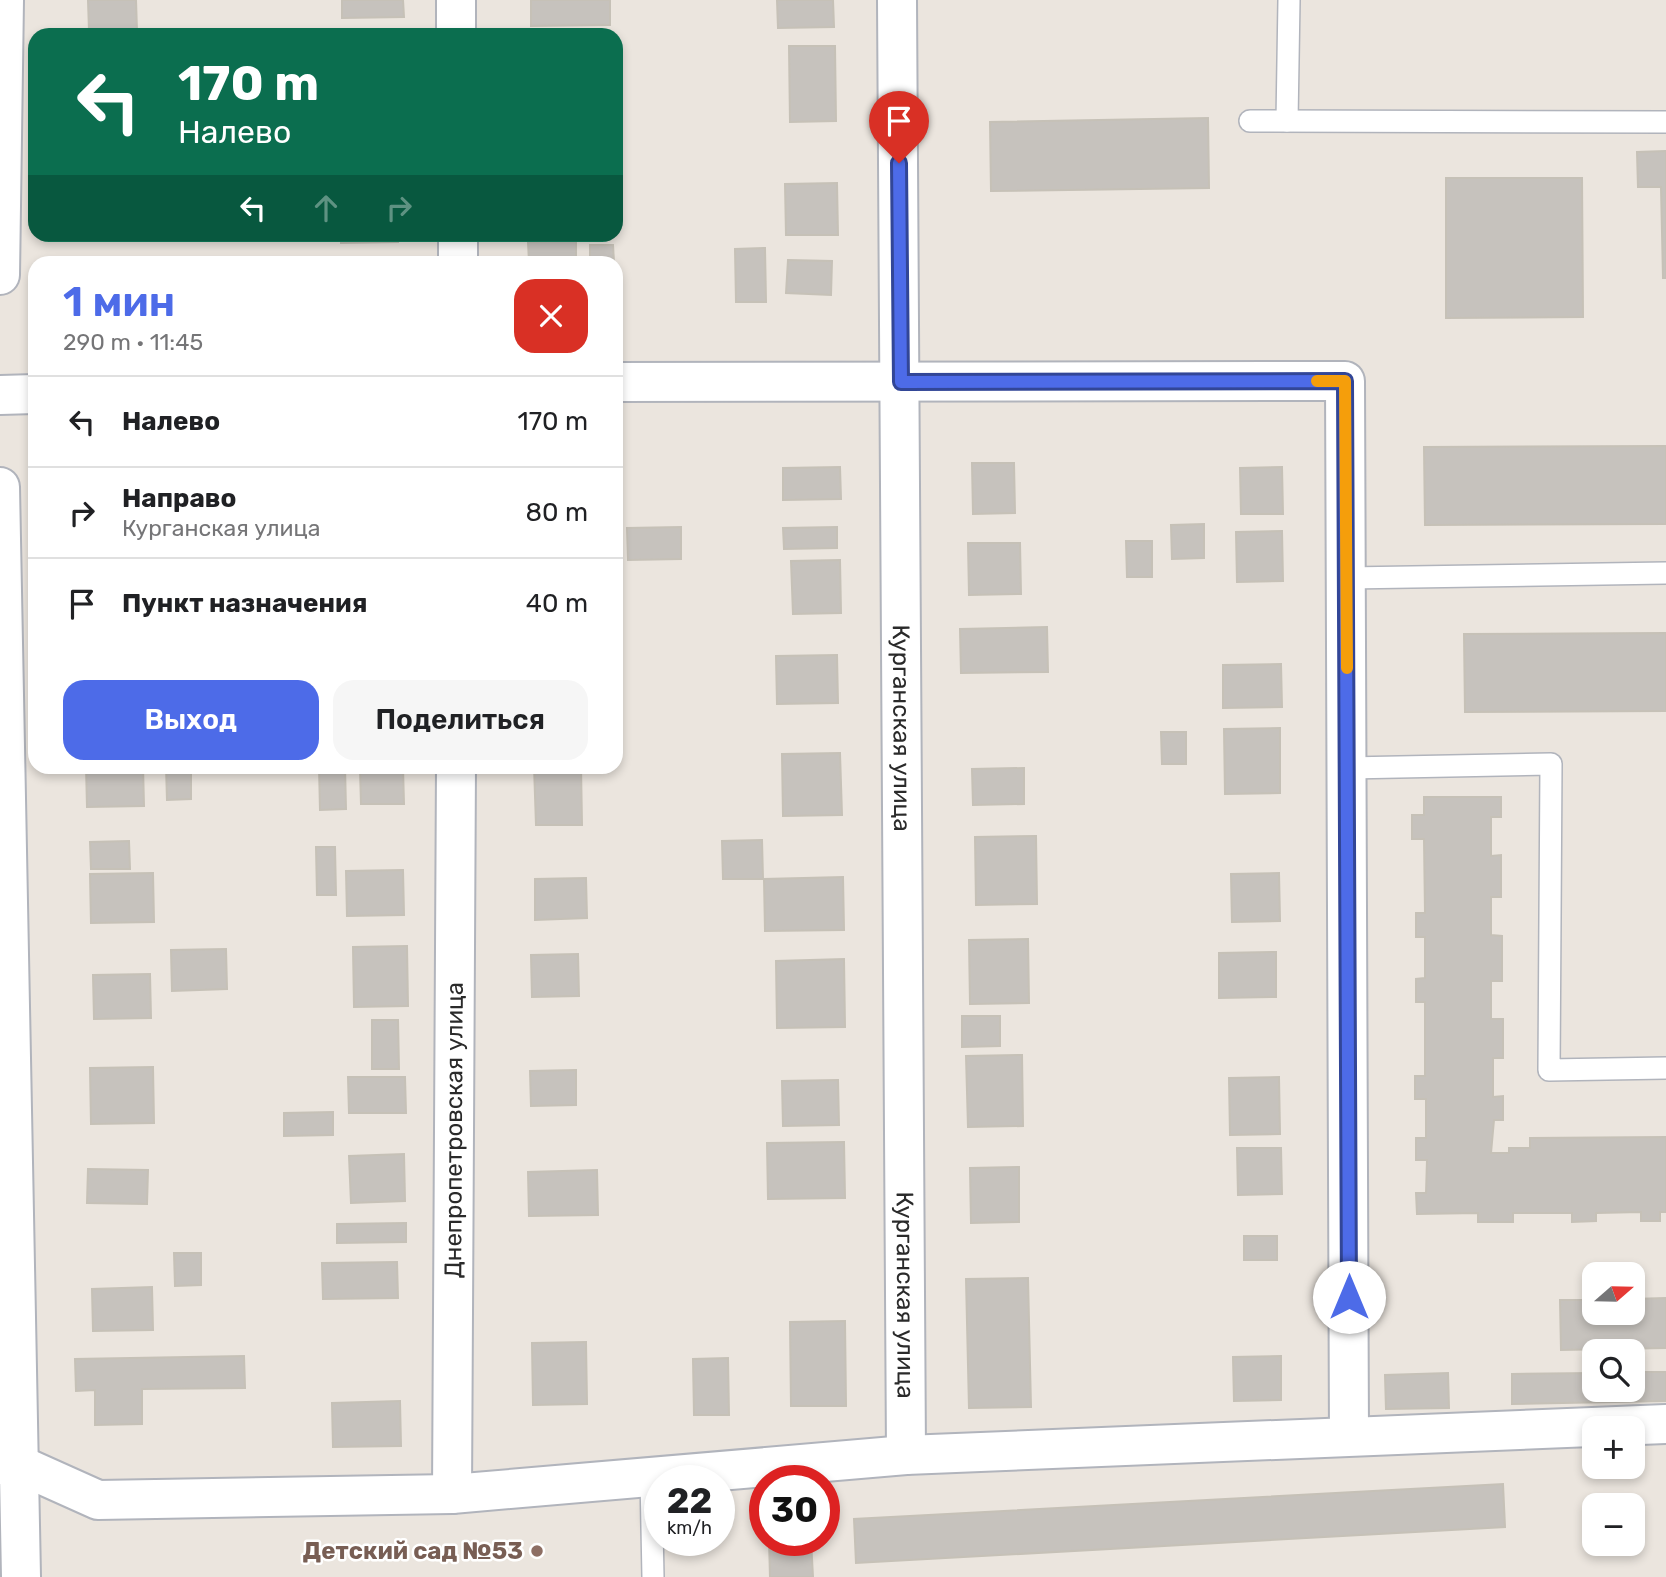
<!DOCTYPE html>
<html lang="ru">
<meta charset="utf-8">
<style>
body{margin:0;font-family:Rubik,sans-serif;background:#f6f6f6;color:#202124;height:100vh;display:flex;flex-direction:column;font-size:26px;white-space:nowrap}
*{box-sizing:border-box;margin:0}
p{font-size:23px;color:#757577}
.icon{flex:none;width:38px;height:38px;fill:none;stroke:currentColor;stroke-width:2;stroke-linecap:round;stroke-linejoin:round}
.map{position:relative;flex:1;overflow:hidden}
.details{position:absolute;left:28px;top:256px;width:595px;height:518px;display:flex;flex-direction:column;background:#fff;border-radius:21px;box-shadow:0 4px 10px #0003}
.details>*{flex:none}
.hud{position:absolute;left:28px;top:28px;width:595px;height:214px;border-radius:21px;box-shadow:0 4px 10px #0003;background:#0b6e4f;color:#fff;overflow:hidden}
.needle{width:46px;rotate:70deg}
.fabs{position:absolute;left:1582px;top:1262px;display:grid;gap:14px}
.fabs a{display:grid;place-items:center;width:63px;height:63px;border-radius:14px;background:#fff;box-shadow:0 4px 10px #0003;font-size:35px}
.speed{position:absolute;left:644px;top:1465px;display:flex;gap:14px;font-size:35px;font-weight:700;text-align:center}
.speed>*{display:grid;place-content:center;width:91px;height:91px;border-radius:50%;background:#fff;box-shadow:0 4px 10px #0003;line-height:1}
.speed small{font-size:18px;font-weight:400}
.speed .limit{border:10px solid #d22;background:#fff;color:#111}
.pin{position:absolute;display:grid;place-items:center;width:60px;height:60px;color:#fff;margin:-72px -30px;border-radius:50% 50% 50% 0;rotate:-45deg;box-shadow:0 0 7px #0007}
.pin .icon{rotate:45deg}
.me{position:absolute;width:77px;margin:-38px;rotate:0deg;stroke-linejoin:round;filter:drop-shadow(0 0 5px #0008)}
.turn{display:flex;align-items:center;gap:24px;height:147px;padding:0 35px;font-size:32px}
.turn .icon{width:91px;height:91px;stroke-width:2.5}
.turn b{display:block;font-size:49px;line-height:60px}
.lanes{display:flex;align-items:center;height:66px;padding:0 35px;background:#0003;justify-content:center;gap:35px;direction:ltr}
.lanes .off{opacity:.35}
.round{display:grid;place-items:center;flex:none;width:74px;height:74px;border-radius:21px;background:#f6f6f6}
.head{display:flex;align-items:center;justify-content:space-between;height:119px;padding:0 35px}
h1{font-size:42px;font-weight:600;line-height:52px;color:#4d6be8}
.primary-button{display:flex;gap:14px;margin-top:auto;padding:14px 35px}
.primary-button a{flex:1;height:80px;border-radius:21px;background:#4d6be8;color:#fff;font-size:28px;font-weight:600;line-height:80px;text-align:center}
.primary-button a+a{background:#f6f6f6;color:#202124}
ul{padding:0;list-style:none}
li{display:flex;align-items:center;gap:21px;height:91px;padding:0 35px;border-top:2px solid #e0e0e0}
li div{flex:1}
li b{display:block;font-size:26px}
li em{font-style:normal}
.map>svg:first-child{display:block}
.building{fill:#c6c2bd;stroke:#c6c1b7;stroke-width:2}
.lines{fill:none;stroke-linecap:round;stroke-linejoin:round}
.lane-casing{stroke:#b1b4bc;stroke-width:24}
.street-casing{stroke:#b1b4bc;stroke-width:42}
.lane{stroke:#fff;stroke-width:21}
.street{stroke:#fff;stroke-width:38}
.route-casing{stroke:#324697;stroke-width:18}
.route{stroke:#4d6be8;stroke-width:12}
.slow{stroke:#f59e0b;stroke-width:12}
.education-dot{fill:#8d6e63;stroke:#fff;stroke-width:2.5}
.labels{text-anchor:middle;stroke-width:5;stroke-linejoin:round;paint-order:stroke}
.street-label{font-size:24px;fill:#2a2a2a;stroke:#fff}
.education-label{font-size:24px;font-weight:bold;fill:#785e54;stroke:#fff;text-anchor:end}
</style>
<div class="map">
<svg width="1666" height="1577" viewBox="0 0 1666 1577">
<rect width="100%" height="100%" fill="#ebe5de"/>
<g class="building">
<path d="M88,0h48l1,31h-48z"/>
<path d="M342,0h61l1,17 -62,1z"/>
<path d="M531,0h79v25l-79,1z"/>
<path d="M777,0h56l1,27 -56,1z"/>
<path d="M789,46h46l1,75 -46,1z"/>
<path d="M1208,118l1,70 -218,3 -1,-69z"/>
<path d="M1666,151v127h-3l-2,-91h-23l-1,-35z"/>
<path d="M1446,178h136l1,139 -137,1z"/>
<path d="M837,183l1,52h-52l-1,-51z"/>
<path d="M341,234h57v8l-57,1z"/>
<path d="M576,241v21h-47l-1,-20z"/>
<path d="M590,245h23l1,17h-24z"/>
<path d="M765,248l1,54h-30l-1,-53z"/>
<path d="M398,260v2h-72v-1z"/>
<path d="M788,260l44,1 -1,34 -45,-2z"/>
<path d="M1666,446v78l-241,1 -1,-78z"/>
<path d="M972,463h42l1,50 -42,1z"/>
<path d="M840,467l1,32 -58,1v-32z"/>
<path d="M1282,467l1,47h-42l-1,-46z"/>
<path d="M1204,524v34l-32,1 -1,-34z"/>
<path d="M681,527v32l-53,1 -1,-32z"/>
<path d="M837,527v21l-53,1 -1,-21z"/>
<path d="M1282,531l1,50 -46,1 -1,-50z"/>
<path d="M1126,541h26v36h-25z"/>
<path d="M968,543h52l1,51 -52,1z"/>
<path d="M840,560l1,53 -48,1 -2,-53z"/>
<path d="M1047,627l1,45 -87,1 -1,-44z"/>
<path d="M1666,633v78l-201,1 -1,-78z"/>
<path d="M837,655l1,48 -61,1 -1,-48z"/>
<path d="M1281,664l1,43 -59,1v-43z"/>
<path d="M1280,728v65l-55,1 -1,-65z"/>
<path d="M1161,732h25v32h-24z"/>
<path d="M840,753l2,62 -59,1 -1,-62z"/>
<path d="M86,766h57l1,40 -57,1z"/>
<path d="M166,766h25v33l-24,1z"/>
<path d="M319,766h26l1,43 -26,1z"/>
<path d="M534,766h47l1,59h-46z"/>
<path d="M403,768l1,36h-43l-1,-35z"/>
<path d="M1024,768v36l-51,1 -1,-36z"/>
<path d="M1424,797h77v20h-10v39l10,-1v42h-10v38l11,1v45h-11v38h12v39h-10v39l10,-1v24h-9l-3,33h18v-5h21v-10l136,-1v75h-6v9h-19v-9l-45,1v8l-24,1v-9h-59v9h-35v-9l-61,1 -1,-21h10l1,-33h-11v-22h10v-39h-11v-23h10v-74h-9v-23l9,-1v-41h-9v-24h9l-1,-74h-12v-24h12z"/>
<path d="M1036,836l1,68 -61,1 -1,-68z"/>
<path d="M762,840l1,39h-40l-1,-38z"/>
<path d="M129,841l1,28h-39l-1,-27z"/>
<path d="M316,847h19l1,48h-19z"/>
<path d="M403,870l1,45 -57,1 -1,-45z"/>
<path d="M153,873l1,49 -63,1 -1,-49z"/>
<path d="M1279,873l1,48 -48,1 -1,-48z"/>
<path d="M843,877l1,53 -79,1 -1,-52z"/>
<path d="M586,878l1,40 -52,2v-41z"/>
<path d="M1028,939l1,64 -59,1 -1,-64z"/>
<path d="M407,946l1,60 -54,1 -1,-60z"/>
<path d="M226,949l1,40 -55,2 -1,-41z"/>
<path d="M1276,952v45l-57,1v-45z"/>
<path d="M578,954l1,42 -47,1 -1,-42z"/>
<path d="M844,959l1,68 -68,1 -1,-67z"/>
<path d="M150,974l1,44 -57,1 -1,-44z"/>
<path d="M962,1016h38v30l-38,1z"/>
<path d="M372,1020h26l1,49h-27z"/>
<path d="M1022,1055l1,71 -55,1 -2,-71z"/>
<path d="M153,1067l1,56 -63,1 -1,-56z"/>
<path d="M576,1070v35l-45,1 -1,-35z"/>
<path d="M348,1077h57l1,36h-57z"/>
<path d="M1279,1077l1,57 -50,1 -1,-57z"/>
<path d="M838,1080l1,45 -56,1 -1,-45z"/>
<path d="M333,1112v23l-49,1v-23z"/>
<path d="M844,1142l1,56 -77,1 -1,-56z"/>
<path d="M1237,1148h44l1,46 -44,1z"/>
<path d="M404,1154l1,47 -54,2 -2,-47z"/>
<path d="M1019,1167v55l-48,1 -1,-55z"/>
<path d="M88,1169l60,1 -1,34 -60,-1z"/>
<path d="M597,1170l1,45 -69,1 -1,-44z"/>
<path d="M406,1223v19l-69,1v-19z"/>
<rect x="1244" y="1236" width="33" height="24"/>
<path d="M174,1253h27v32l-26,1z"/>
<path d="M397,1262l1,36 -75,1 -1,-36z"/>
<path d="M1028,1278l3,129 -62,1 -3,-129z"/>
<path d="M152,1287l1,43 -60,1 -1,-42z"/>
<path d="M1666,1298v50l-105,2 -1,-50h34v12h39v-13z"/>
<path d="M845,1321l1,85h-55l-1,-84z"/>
<path d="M586,1342l1,62 -54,1 -1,-62z"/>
<path d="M244,1356l1,32 -103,1v35l-47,1v-35l-19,1 -1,-32z"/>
<path d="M1281,1356v44l-47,1 -1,-44z"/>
<path d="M728,1358l1,57h-35l-1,-56z"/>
<path d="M1633,1372h33v29l-154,3v-30l82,-1v17h39z"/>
<path d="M1448,1373l1,35 -63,1 -1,-34z"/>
<path d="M400,1401l1,45 -68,1 -1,-44z"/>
<path d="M1503,1484l2,43 -649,36 -2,-44z"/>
<path d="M769,1540h42l2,37h-43z"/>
</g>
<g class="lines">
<defs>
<g id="lane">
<path d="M1250,121l416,1"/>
<path d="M1287,121l2,-121"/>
<path d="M1347,578l319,-5"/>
<path d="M1348,768l203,-4 -2,306 117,-2"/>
<path d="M651,1477l2,100"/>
</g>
<g id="street">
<path d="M456,0v35"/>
<path id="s1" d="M897,0l9,1455"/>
<path d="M458,234v28"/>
<path d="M0,275l4,-275"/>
<path d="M616,382l729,-1 4,1055"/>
<path d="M0,395l35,-1"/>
<path d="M0,487l21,1090"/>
<path d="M0,1465h20l78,35 354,-6 454,-39 760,-31"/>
<path id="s2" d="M452,1494l4,-728"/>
</g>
</defs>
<use href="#lane" class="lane-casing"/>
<use href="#street" class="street-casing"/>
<use href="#lane" class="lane"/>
<use href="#street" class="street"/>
</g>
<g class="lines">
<defs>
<path id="route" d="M899,163l2,219 444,-1 4,916"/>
</defs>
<use href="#route" class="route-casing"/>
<use href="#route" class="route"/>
<path class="slow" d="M1317,381h28l2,287"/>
</g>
<circle class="education-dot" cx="537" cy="1551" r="7"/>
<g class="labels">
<g class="street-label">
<text dy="8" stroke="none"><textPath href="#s1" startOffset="728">Курганская улица</textPath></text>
<text dy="8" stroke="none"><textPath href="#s2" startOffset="364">Днепропетровская улица</textPath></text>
<text dy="8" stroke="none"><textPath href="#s1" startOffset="1295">Курганская улица</textPath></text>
</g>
<g class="education-label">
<text x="523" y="1559">Детский сад №53</text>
</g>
</g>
</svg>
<div class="fabs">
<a><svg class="needle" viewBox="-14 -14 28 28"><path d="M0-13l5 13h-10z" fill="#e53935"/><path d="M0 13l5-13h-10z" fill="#757577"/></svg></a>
<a><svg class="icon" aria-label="search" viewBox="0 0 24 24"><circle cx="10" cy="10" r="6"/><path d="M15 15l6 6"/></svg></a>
<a>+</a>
<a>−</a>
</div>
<div class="speed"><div>22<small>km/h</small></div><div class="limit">30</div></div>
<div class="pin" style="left:899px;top:163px;background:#d93025"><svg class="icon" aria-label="arrive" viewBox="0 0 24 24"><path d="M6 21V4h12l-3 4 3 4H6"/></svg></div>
<svg class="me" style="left:1349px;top:1297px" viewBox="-20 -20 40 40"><circle r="19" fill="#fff"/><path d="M0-13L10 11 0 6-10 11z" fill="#4d6be8"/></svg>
<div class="hud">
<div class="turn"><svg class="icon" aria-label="left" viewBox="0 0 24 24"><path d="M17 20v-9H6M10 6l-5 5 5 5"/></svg><div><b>170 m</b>Налево</div></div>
<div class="lanes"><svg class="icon" aria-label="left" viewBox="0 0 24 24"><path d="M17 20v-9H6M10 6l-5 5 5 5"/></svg><svg class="icon off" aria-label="ahead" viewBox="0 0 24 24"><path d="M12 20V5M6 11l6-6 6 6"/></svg><svg class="icon off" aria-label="right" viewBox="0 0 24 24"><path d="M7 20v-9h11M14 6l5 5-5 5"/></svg></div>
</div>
<section class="details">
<div class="head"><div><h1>1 мин</h1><p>290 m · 11:45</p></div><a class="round" style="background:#d93025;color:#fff"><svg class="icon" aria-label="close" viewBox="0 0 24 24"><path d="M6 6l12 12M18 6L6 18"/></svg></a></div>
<ul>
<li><svg class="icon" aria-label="left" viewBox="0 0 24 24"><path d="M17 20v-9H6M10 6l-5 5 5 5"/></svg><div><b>Налево</b></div><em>170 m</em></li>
<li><svg class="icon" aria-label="right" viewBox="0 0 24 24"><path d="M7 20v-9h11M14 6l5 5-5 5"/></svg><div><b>Направо</b><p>Курганская улица</p></div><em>80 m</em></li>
<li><svg class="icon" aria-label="arrive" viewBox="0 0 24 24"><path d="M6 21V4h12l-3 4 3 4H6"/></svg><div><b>Пункт назначения</b></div><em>40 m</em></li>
</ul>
<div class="primary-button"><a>Выход</a><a>Поделиться</a></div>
</section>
</div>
